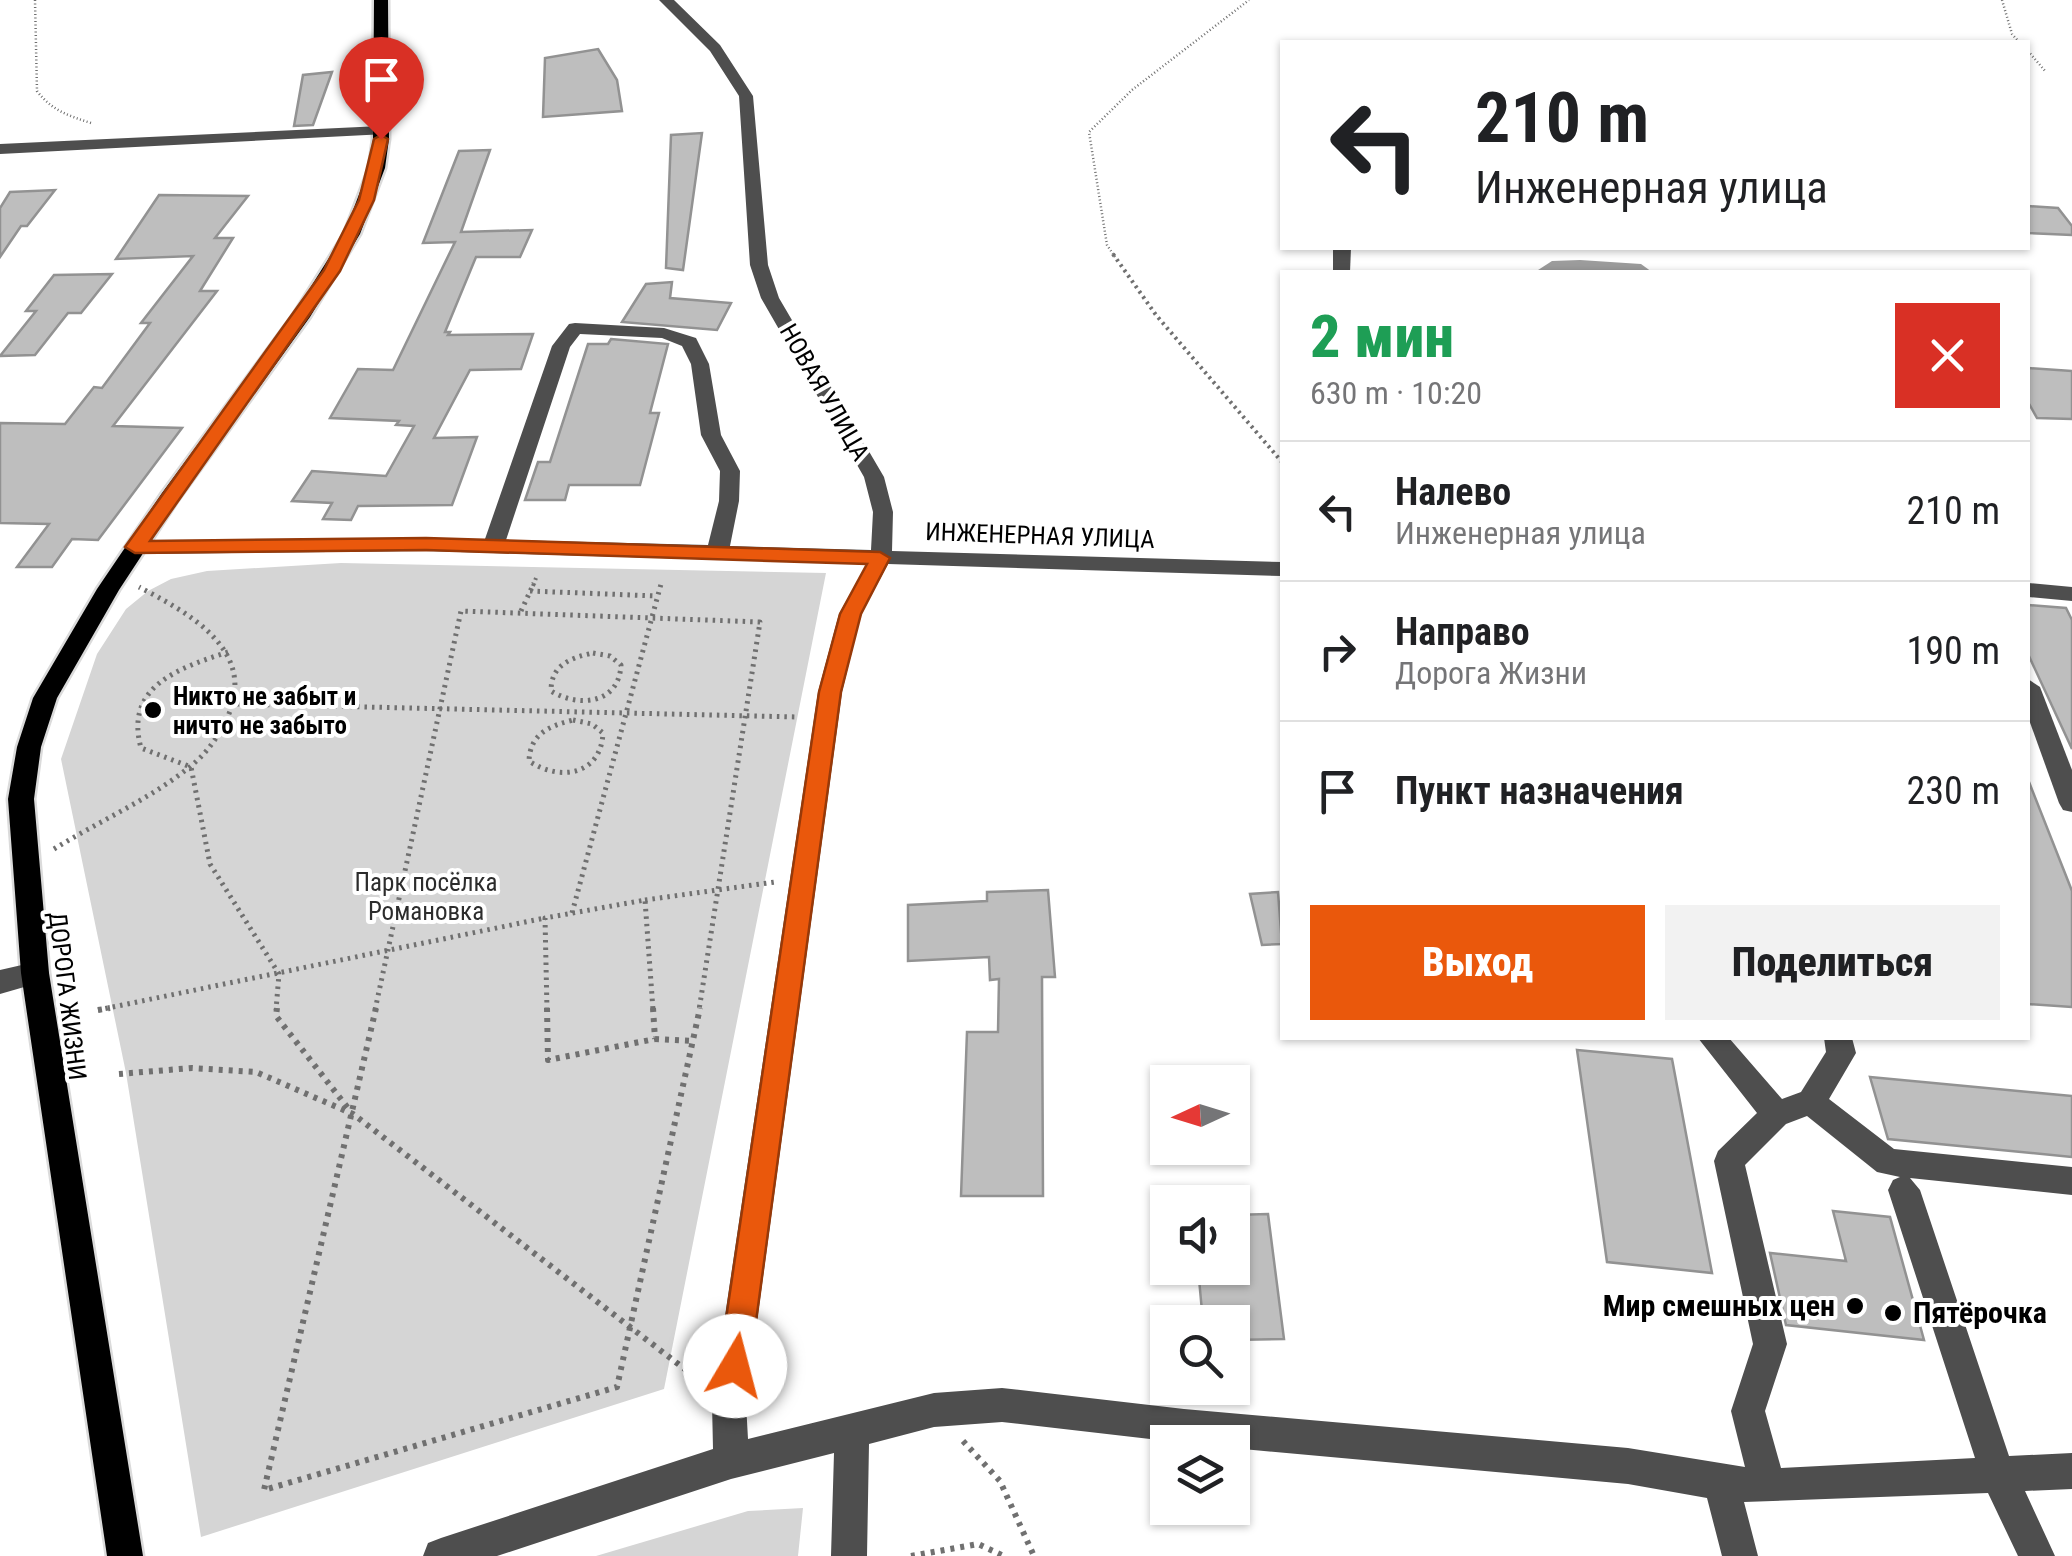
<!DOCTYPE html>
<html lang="ru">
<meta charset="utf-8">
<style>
body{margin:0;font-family:"Roboto Condensed",sans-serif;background:#f2f2f2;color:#202124;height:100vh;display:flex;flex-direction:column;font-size:38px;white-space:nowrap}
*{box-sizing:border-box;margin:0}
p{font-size:32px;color:#757577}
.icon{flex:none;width:55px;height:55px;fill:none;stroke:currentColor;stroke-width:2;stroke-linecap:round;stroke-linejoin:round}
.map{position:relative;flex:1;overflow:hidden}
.drawer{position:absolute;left:1280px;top:270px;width:750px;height:770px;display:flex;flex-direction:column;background:#fff;border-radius:0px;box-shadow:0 2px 8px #0004}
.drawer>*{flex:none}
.hud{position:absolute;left:1280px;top:40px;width:750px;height:210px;border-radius:0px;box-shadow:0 2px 8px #0004;background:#fff;color:#202124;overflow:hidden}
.needle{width:65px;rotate:266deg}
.fabs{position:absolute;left:1150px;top:1065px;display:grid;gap:20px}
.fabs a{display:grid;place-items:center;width:100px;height:100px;border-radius:0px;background:#fff;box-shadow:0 2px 8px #0004;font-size:50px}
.pin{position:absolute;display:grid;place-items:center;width:85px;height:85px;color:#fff;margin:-102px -42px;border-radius:50% 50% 50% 0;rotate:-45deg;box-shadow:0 0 10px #0007}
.pin .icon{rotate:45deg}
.me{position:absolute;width:110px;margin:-55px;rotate:8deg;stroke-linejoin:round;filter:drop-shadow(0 0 8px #0008)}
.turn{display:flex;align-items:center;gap:35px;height:210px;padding:0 30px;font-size:45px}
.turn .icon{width:130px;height:130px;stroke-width:2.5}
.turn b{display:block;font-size:70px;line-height:85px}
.round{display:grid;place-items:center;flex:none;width:105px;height:105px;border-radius:0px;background:#f2f2f2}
.head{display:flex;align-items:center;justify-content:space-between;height:170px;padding:0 30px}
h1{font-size:60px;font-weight:800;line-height:75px;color:#1e9e55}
.cta{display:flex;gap:20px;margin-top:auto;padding:20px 30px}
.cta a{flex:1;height:115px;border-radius:0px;background:#ea580c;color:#fff;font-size:40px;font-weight:800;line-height:115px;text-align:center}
.cta a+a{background:#f2f2f2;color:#202124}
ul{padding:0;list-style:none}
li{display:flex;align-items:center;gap:30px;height:140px;padding:0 30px;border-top:2px solid #e0e0e0}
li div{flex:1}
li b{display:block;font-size:38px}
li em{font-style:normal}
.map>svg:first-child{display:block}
.green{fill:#d5d5d5}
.water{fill:#9c9c9c}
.building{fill:#bebebe;stroke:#929292;stroke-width:2.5}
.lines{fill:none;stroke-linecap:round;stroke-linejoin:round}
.major-casing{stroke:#dbdbdb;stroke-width:5}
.path-far3{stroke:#707070;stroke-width:2.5;stroke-dasharray:1 2.5;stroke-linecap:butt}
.path-far2{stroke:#707070;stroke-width:4;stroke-dasharray:2.5 4;stroke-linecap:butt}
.path-far1{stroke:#707070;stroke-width:5;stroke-dasharray:2.5 5;stroke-linecap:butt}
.path{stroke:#707070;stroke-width:6;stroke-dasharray:4 6;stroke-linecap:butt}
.minor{fill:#4e4e4e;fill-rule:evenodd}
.major{fill:#000;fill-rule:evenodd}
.route{fill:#ea580c;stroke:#983908;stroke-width:2.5}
.poi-dot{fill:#000;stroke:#fff;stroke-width:4}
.labels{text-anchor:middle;stroke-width:8;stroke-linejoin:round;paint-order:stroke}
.street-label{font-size:25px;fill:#000;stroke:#fff}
.poi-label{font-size:25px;font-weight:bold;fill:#000;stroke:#fff;text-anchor:start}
.park-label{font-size:25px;fill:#2c2c2c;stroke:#fff}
.near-poi-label{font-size:30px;font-weight:bold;fill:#000;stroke:#fff;text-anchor:end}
</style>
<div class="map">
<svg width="2072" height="1556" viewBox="0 0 2072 1556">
<rect width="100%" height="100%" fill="#fff"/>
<g class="green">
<path d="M341,563l485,10 -162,816 -463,148 -75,-464 -65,-314 36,-105 29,-45 22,-18 23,-12 36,-8z"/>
<path d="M803,1508l-5,48h-202l152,-45z"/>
</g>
<path class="water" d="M1580,260l61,4 11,8h-117l17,-11z"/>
<g class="building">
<path d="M598,49l19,31 5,31 -79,6 2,-59z"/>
<path d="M332,72l-19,53 -19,1 9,-51z"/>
<path d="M702,133l-19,137 -17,-2 5,-133z"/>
<path d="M490,150l-29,82 71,-2 -12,27h-44l-31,75h5l-2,3 85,-1 -12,35 -51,1 -36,68 43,-1 -25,68 -94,1 -7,14 -28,-1 9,-16 -40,-2 20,-30 74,5 28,-50 -18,-1 3,-4 -69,-3 28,-49 35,1 62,-128 -32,1 36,-92z"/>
<path d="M55,190l-28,36h-6l-21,31v-49l10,-16z"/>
<path d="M159,195l89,1 -33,42h18l-33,53h17l-104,135 69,2 -84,112 -26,-1 -20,28h-35l32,-43 -49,-1v-100l65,1 29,-37 8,1 48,-65h-9l52,-67 -77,3z"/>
<path d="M2028,206l30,2 14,18v9l-44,-2z"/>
<path d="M112,274l-31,39h-13l-33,42 -35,1 36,-45h-10l28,-36z"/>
<path d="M672,282l-2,16 61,5 -14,27 -95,-8 24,-38z"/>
<path d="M611,339l57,5 -18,69h9l-19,72h-71l-4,15h-40l13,-38h12l38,-118h20z"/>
<path d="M2028,368l44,3v48l-35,-1 -9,-16z"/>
<path d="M2028,605l38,3 6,12v129l-44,-95z"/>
<path d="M2029,782l43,109v116l-44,-3z"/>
<path d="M1048,890l7,87h-13l1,219h-82l6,-164h31l1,-53 -9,1 -1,-23 -81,4v-56l79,-4v-9z"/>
<path d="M1278,892l4,52 -20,1 -12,-51z"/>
<path d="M1577,1050l95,9 40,214 -105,-11z"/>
<path d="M1870,1077l202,19v61l-184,-18z"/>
<path d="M1833,1211l57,6 34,123 -138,-15 -16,-72 76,8z"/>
<path d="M1268,1214l16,125 -52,1v-18h-29l-5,-54h34v-53z"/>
</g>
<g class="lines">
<defs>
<path id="major" d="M374,0h14l1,139 -4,29 -25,66 -50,83 -132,183 -59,90 -62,108 -16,49 -7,52 15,174 94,583h-36l-86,-583 -13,-174 9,-52 16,-49 64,-109 65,-96 131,-178 51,-81 25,-66 4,-29z"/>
</defs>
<use href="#major" class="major-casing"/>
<g class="path-far3">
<path d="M35,0l2,91c14,19 32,25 54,32"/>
<path d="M2002,0l10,34 7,8"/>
<path d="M2028,51l18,21"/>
<path d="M1115,257l-8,-12 -18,-113 43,-42 117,-90"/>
</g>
<g class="path-far2">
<path d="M1113,254l43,61 126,147"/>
<path d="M533,586l3,-8"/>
</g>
<g class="path-far1">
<path d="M530,591l127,5"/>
<path d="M521,611l13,-28"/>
<path d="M228,652c-49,16 -104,34 -87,96l50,19 19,97 69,110 -3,36"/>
<path d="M593,653l17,3 11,9c-2,39 -42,43 -70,26 0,-26 19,-33 42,-38z"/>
<path d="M237,704l561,13"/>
<path d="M573,720l19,4 11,9c-2,42 -43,49 -74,28 1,-27 20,-35 44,-41z"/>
<path d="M54,849c45,-28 97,-50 138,-84 16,-13 28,-31 36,-49 29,-66 -39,-103 -89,-129"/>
<path d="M645,900l130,-18"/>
<path d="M572,913l89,-329"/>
<path d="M98,1010l447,-92"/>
<path d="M375,1010l86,-399 299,11 -61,388"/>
<path d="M547,1010l-2,-92 100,-18 8,110"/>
</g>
<g class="path">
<path d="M277,1008l-1,8 75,96"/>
<path d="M376,1008l-112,482 353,-103 83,-379"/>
<path d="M547,1008l1,52 107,-21"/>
<path d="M653,1008l2,31"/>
<path d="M98,1010l12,-2"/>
<path d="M655,1039l37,2"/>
<path d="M119,1074l73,-6 64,4 97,42 346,266"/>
<path d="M963,1441l37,40 34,75"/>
<path d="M911,1556l67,-12 26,12"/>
</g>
<g class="minor">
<path d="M659,0h15l46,45 33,51 15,169 11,33 105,179 9,35 -1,39 390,11v14l-394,-12 -27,50 -19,78 -96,711 2,36 186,-46 68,-5 182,21 444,39 117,19 -14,-56 22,-67 -39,-183 4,-10 39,-38 -59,-75h31l53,61 19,-7 25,-40 -2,-14h28l4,15 -27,46 65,50 178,18v28l-162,-17 10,12 89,266 63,-3v36l-47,2 30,65h-37l-30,-63 -244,9 14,54h-36l-15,-58 -79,-14 -396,-36v-6h-56l-174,-20 -68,5 -65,17 -2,112h-36l3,-103 -103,26 -234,77h-74l5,-13 13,-5 272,-89 -1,-46 106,-711 21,-78 28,-50 -441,-13 -291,3 -11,-7 11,-7 350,-1 67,-193 17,-22 6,-1 89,5 32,10 13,26 12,71 19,36 -1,30 -9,45 141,4 2,-38 -9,-35 -103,-179 -11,-33 -11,-169 -29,-45zM580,334l82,4 20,8 9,18 10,71 19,36 -1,30 -11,44 -202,-5 64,-193zM1807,1116l70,56 23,5 -7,3 -5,10 87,268 -194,10 -16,-57 22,-67 -42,-179 41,-41z"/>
<path d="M381,126l8,5 -3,3 -386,20v-10z"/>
<path d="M1333,248h18l-1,24h-17z"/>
<path d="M2028,583l44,4v14l-44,-4z"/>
<path d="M2028,679l12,8 32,83v42l-9,-2 -4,-7 -31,-86z"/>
<path d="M35,962l10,3 4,8 -4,8 -45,13v-24z"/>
</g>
<use href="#major" class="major"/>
</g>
<path class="route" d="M381,135l7,4 -14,61 -34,71 -190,270 276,-3 454,14 10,6 -29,56 -20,78 -91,674 -4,11 -11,4 -11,-4 -5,-11 100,-674 21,-78 27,-50 -441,-14 -291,3 -10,-6 199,-277 35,-70 15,-61z"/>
<g class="poi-dot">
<circle cx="153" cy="710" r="10"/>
<circle cx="1855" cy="1306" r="10"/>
<circle cx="1893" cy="1313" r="10"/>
</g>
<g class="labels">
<g class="street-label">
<text transform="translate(825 392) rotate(60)" y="9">НОВАЯ УЛИЦА</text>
<text transform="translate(1040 535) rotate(2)" y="9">ИНЖЕНЕРНАЯ УЛИЦА</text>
<text transform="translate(68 996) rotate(83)" y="9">ДОРОГА ЖИЗНИ</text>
</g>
<g class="poi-label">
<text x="173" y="705">Никто не забыт и<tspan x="173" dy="29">ничто не забыто</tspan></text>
</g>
<g class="park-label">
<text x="426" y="891">Парк посёлка<tspan x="426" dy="29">Романовка</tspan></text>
</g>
<g class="near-poi-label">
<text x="1835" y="1316">Мир смешных цен</text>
<text x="1913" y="1323" text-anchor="start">Пятёрочка</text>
</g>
</g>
</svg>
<div class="fabs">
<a><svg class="needle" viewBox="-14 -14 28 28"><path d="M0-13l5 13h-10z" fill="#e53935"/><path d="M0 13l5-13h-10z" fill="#757577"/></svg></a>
<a><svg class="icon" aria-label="sound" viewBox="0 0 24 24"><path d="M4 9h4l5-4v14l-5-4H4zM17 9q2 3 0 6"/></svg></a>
<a><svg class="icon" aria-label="search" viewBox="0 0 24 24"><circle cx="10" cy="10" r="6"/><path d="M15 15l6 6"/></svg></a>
<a><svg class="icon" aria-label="layers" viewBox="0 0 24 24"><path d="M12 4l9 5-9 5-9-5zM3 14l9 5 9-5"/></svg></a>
</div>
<div class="pin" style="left:381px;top:139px;background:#d93025"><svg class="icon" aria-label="arrive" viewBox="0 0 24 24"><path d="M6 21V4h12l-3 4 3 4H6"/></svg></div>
<svg class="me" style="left:735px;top:1366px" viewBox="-20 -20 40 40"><circle r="19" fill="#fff"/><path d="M0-13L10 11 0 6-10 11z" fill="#ea580c"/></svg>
<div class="hud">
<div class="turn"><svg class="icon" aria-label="left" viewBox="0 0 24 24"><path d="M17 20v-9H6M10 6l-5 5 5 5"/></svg><div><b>210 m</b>Инженерная улица</div></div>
</div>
<section class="drawer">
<div class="head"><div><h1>2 мин</h1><p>630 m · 10:20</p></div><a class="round" style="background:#d93025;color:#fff"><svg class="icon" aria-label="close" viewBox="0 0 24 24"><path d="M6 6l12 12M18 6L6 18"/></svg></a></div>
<ul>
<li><svg class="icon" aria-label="left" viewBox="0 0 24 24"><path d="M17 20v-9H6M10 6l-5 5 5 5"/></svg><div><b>Налево</b><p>Инженерная улица</p></div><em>210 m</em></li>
<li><svg class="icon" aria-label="right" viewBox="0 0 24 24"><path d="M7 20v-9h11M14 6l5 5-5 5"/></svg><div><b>Направо</b><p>Дорога Жизни</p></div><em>190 m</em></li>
<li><svg class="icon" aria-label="arrive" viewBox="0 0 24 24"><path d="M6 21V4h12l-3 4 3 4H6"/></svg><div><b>Пункт назначения</b></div><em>230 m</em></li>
</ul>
<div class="cta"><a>Выход</a><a>Поделиться</a></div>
</section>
</div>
